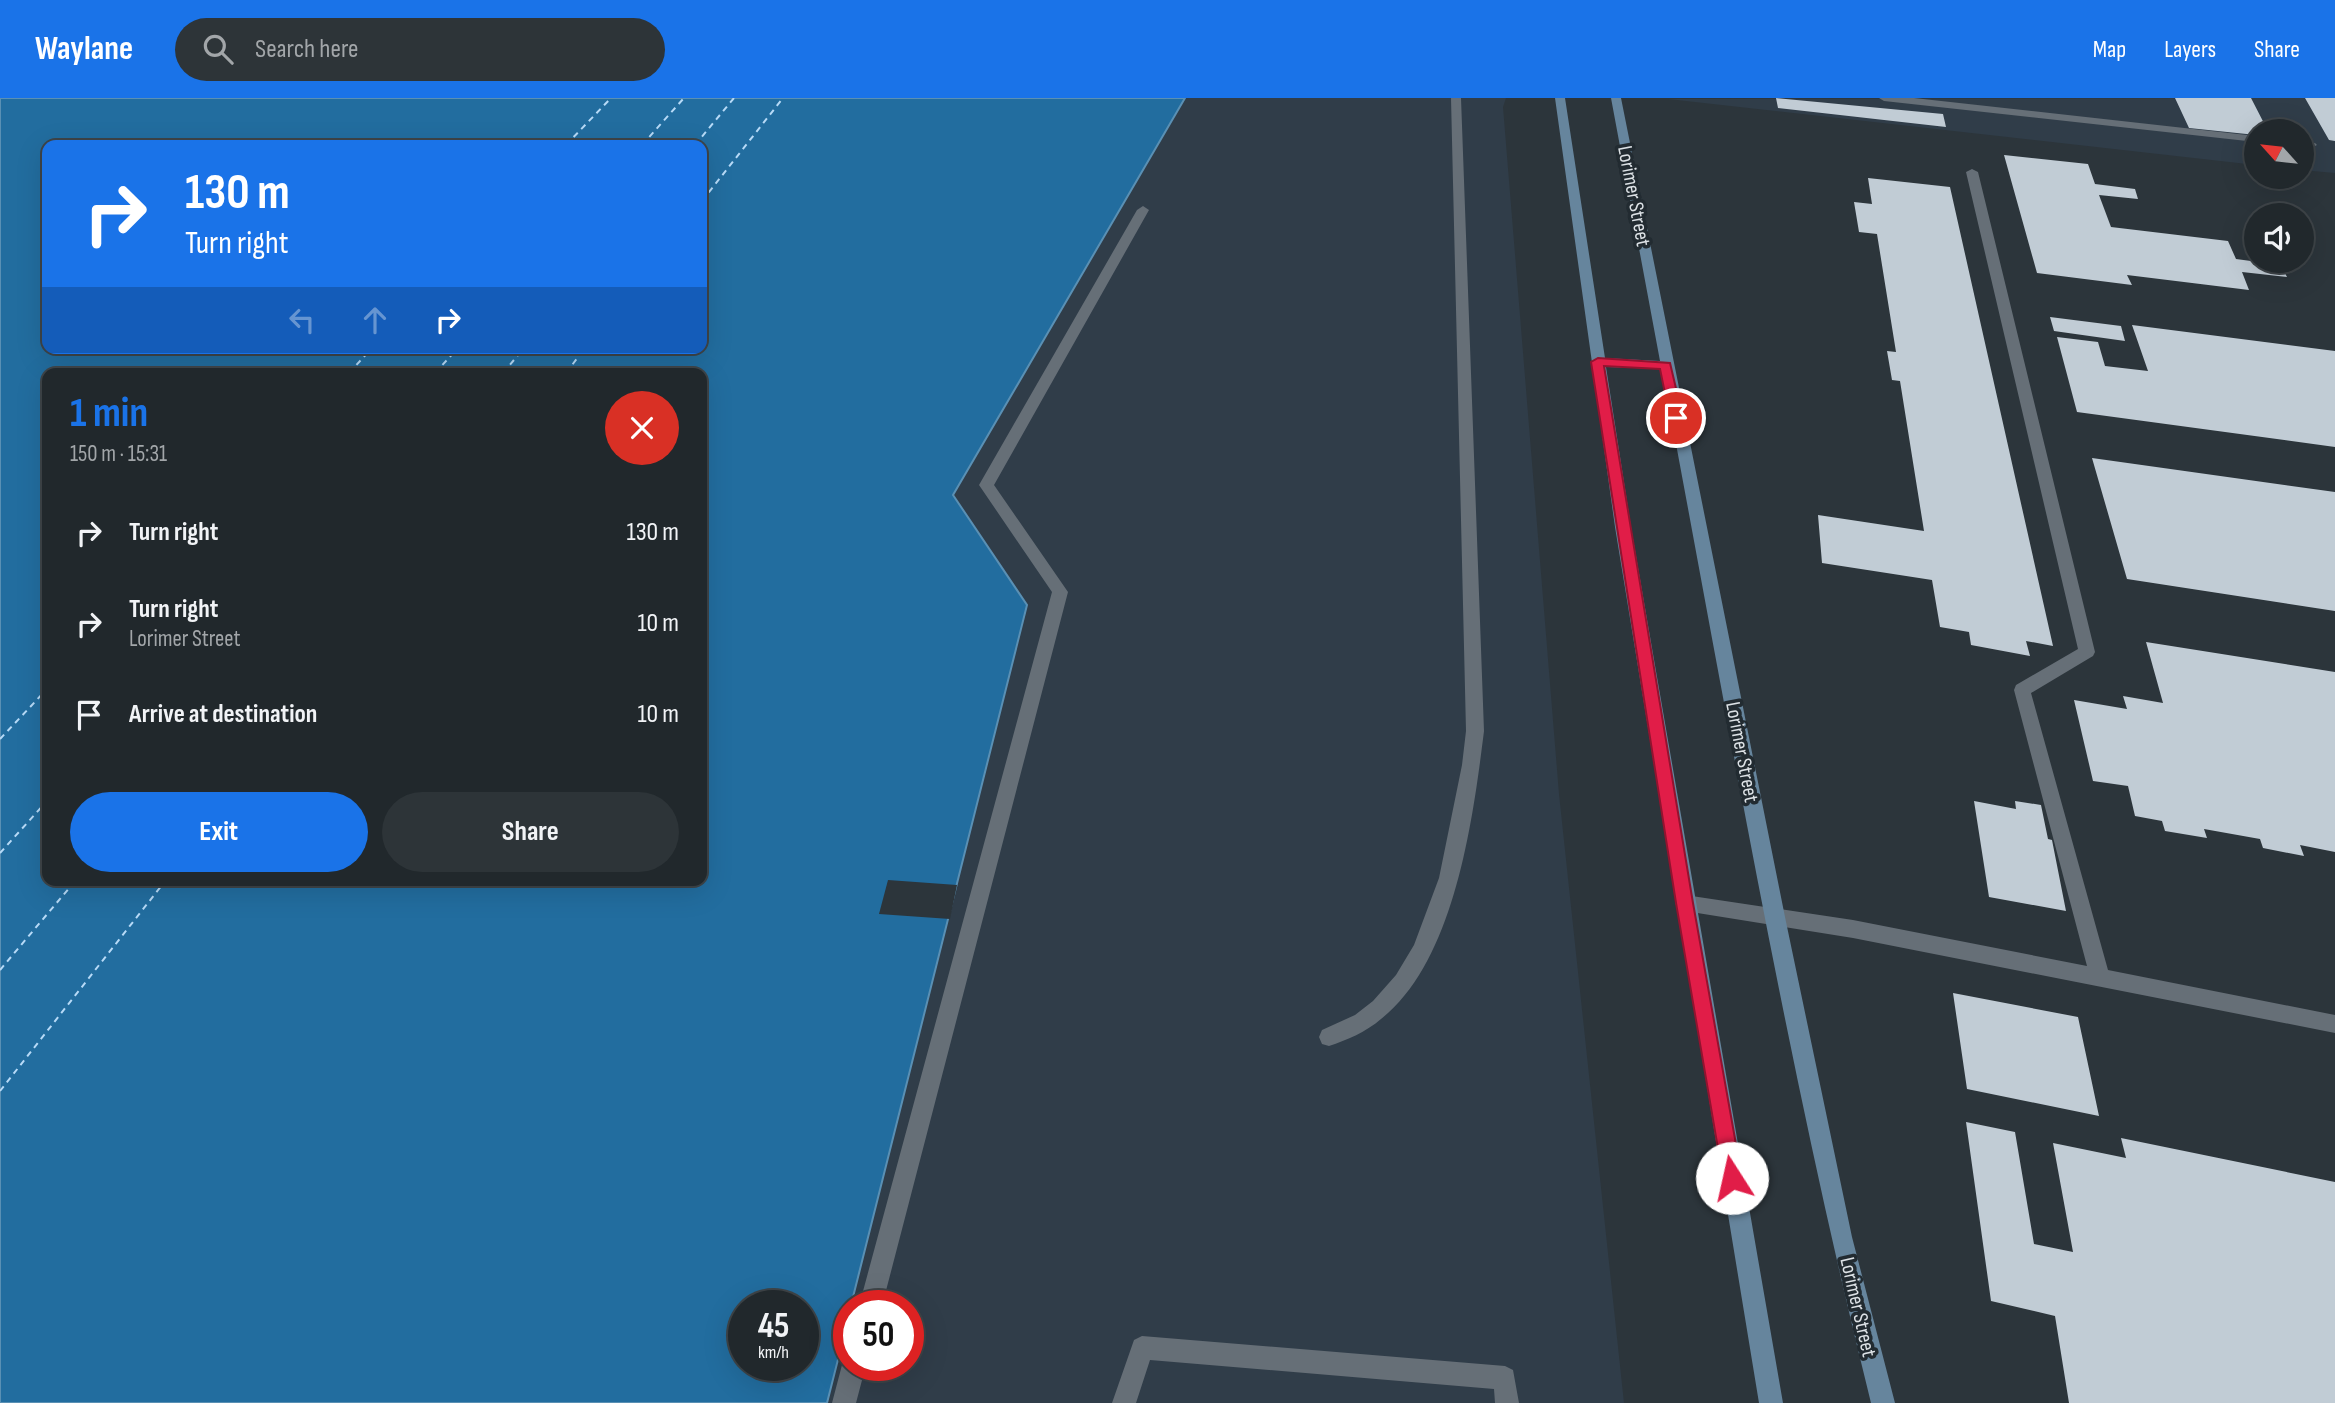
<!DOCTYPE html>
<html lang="en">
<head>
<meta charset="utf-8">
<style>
	:root { --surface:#21282c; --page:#2d3438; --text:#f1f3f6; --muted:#a2a6a9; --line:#3e4448; --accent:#1a73e8 }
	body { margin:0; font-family:"Sofia Sans Condensed",sans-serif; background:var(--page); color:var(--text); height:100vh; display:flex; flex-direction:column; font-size:26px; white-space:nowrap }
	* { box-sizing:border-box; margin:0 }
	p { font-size:23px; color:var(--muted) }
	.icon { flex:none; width:38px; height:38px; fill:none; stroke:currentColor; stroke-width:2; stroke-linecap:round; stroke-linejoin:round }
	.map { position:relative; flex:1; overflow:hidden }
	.side { position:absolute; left:42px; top:270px; width:665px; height:518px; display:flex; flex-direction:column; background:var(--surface); border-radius:14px; box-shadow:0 7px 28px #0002,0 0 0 2px var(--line) }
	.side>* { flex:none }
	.hud { position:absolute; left:42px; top:42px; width:665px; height:214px; border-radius:14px; box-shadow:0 7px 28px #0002,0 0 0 2px var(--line); background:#1a73e8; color:#fff; overflow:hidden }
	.needle { width:46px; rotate:297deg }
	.fabs { position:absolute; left:2244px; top:21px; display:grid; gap:14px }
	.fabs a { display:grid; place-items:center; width:70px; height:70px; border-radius:50%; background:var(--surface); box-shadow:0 7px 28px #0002,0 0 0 2px var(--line); font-size:35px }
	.speed { position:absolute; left:728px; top:1192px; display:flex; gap:14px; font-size:35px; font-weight:700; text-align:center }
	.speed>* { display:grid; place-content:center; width:91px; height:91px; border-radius:50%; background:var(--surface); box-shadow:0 7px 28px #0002,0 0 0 2px var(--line); line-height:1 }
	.speed small { font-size:18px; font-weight:400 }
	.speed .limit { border:10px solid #d22; background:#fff; color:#111 }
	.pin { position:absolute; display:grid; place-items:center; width:60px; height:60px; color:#fff; margin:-30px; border:4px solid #fff; border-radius:50%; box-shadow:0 2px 7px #0007 }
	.me { position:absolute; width:77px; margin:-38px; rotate:350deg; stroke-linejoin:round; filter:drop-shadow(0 0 5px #0008) }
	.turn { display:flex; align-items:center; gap:24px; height:147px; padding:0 28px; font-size:32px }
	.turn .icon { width:91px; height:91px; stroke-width:2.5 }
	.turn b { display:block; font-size:49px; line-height:60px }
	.lanes { display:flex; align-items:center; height:66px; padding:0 28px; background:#0003; justify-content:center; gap:35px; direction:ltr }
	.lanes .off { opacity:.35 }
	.round { display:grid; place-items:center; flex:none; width:74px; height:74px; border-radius:37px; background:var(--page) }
	.headline { display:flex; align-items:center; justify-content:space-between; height:119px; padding:0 28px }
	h1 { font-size:42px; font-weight:700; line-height:52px; color:var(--accent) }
	.cta { display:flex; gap:14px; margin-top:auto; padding:14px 28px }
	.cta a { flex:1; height:80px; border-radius:42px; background:var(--accent); color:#fff; font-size:28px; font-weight:700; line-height:80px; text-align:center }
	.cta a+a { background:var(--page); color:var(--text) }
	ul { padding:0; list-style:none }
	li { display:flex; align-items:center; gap:21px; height:91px; padding:0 28px }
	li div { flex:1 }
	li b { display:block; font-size:26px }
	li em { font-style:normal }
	header { display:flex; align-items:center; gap:42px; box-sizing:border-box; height:98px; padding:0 35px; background:var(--accent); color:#fff }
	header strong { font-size:33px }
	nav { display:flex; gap:38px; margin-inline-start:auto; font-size:24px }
	.search { width:490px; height:63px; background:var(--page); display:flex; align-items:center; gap:18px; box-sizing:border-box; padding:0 24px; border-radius:38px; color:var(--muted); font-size:26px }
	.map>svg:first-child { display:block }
</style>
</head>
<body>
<header>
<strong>Waylane</strong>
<div class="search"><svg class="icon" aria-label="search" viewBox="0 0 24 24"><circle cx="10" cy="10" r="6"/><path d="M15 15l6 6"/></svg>Search here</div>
<nav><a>Map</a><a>Layers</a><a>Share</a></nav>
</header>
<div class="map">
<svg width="2335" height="1305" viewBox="0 0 2335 1305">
	<rect width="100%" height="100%" fill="#2c353b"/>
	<path fill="#303d49" d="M1185,0H1506L1503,9L1559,696L1624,1305H827L849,1218V1267H908V1208L851,1207L1027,507L953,397Z
		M2335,0V75L2301,72V33H2256V67L1668,1Z"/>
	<path fill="#226d9f" stroke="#5a90b4" stroke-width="2" fill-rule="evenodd" d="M0,0H1185L953,397L1027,507L851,1207L849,1208V1218L827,1305H0ZM47,47H702V250H47ZM47,275H702V782H47ZM744,1208H803V1267H744Z"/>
	<path fill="#2c353b" d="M888,782L957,787L950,821L879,816Z"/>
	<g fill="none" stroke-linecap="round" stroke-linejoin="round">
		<path stroke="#b7daf7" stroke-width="2" stroke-dasharray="6 5" stroke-linecap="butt" d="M566,47L611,0
			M642,47L684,0
			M695,47L734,0
			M702,103L783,0
			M349,275L372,250
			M435,275L458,250
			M503,275L524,250
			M566,275L585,250
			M0,641L47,591
			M0,755L47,703
			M0,872L76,782
			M0,993L166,782"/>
	</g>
	<path fill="#c1ccd5" d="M1776,0L1943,16L1946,29L1778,10Z
		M2175,0H2251L2268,33H2256V37L2189,30Z
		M2305,0H2335V43L2329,42Z
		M2004,57L2088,66L2095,86L2135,91L2138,101L2099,97L2111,129L2228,143L2236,161L2281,167L2287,179L2242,174L2249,192L2127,177L2132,187L2037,175Z
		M1868,80L1950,89L2053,548L2026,543L2030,558L1971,547L1969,534L1940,529L1932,482L1822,465L1818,417L1924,433L1900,283L1892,282L1887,253L1896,254L1877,136L1859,134L1854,104L1872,106Z
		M2050,219L2121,228L2125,243L2054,233Z
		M2132,227L2335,253V349L2077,314L2057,239L2098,244L2105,268L2148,273Z
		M2092,360L2335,394V513L2127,481Z
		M2146,544L2335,574V754L2300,747L2304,758L2263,750L2260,741L2204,731L2207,740L2165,733L2162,723L2135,718L2128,688L2093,683L2074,602L2127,611L2123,598L2163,605Z
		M1974,703L2016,711L2015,703L2041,707L2048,741L2052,742L2066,813L1989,799Z
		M1953,895L2078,919L2099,1018L1967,991Z
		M1966,1024L2015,1034L2034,1146L2073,1154L2053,1045L2126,1060L2121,1040L2335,1084V1305H2069L2055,1218L1991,1203Z"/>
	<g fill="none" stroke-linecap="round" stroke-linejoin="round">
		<path fill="#666f77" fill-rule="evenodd" d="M1451,0H1461L1484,633C1473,721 1455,863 1381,921C1366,934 1347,942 1329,948L1322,946L1319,939L1322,932L1355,917L1373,903L1396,877L1414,847L1439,780L1462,667L1466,633Z
			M1879,0H1914L2256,38V44L1884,3Z
			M2301,43L2315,45L2317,47L2311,50L2301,49Z
			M1972,71L1978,74L2095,554L2093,558L2031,595L2108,872L2335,917V935L1853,840L1685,813L1678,811L1675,805L1678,799L1685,797L1853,822L2087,868L2014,592L2016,587L2078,551L1966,74Z
			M1143,108L1149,112L994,387L1068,494L882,1208H859L1052,494L979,387L1137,112Z
			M1142,1238L1505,1268L1513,1272L1519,1305H1495L1494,1291L1150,1262L1136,1305H1112L1134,1242Z
			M849,1257V1267H866L856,1305H832L842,1267Z"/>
		<path fill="#66859d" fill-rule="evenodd" d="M1555,0H1565L1605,260L1660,263L1611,0H1621L1785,819L1852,1139L1895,1305H1871C1786,964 1727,616 1662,271L1606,269L1631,429L1783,1305H1759L1615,429Z"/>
	</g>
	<path fill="#e11d48" stroke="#92132f" stroke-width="2" d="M1598,260L1670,265L1683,320L1676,324L1670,320L1660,271L1604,268L1693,805L1742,1080L1740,1087L1732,1090L1725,1087L1723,1080L1676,805L1591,264Z"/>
	<g text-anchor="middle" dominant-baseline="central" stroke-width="7" stroke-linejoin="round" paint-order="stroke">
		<g font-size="21" fill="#dde2e6" stroke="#222b31">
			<text transform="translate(1634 98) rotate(79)">Lorimer Street</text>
			<text transform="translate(1742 654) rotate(79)">Lorimer Street</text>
			<text transform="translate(1858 1209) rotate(77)">Lorimer Street</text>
		</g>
	</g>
</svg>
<div class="fabs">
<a><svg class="needle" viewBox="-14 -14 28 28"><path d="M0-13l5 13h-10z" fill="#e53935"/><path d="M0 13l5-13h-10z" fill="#a2a6a9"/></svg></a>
<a><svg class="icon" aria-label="sound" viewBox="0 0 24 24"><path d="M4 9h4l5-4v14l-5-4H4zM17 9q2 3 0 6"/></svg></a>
</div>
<div class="speed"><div>45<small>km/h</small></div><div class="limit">50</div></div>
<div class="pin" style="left:1676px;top:320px;background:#d93025"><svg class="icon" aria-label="arrive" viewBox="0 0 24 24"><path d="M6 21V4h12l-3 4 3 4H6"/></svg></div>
<svg class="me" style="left:1732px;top:1080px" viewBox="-20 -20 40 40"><circle r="19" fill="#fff"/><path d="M0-13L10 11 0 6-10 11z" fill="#e11d48"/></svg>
<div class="hud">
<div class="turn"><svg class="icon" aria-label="right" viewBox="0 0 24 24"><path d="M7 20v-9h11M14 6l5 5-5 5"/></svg><div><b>130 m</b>Turn right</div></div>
<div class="lanes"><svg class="icon off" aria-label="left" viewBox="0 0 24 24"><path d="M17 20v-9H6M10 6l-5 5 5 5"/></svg><svg class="icon off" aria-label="ahead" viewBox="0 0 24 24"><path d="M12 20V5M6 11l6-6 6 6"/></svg><svg class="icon" aria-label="right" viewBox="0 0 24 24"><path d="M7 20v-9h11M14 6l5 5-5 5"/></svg></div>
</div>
<section class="side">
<div class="headline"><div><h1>1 min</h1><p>150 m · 15:31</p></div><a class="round" style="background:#d93025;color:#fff"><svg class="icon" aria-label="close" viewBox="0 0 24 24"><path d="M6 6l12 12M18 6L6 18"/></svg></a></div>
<ul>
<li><svg class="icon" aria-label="right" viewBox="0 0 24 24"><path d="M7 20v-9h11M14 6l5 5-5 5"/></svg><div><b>Turn right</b></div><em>130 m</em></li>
<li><svg class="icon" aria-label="right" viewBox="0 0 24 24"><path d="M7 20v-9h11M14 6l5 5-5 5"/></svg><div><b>Turn right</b><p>Lorimer Street</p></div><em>10 m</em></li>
<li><svg class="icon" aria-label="arrive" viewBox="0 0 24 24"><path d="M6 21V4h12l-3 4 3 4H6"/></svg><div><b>Arrive at destination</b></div><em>10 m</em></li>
</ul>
<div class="cta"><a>Exit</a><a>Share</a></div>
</section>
</div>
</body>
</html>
